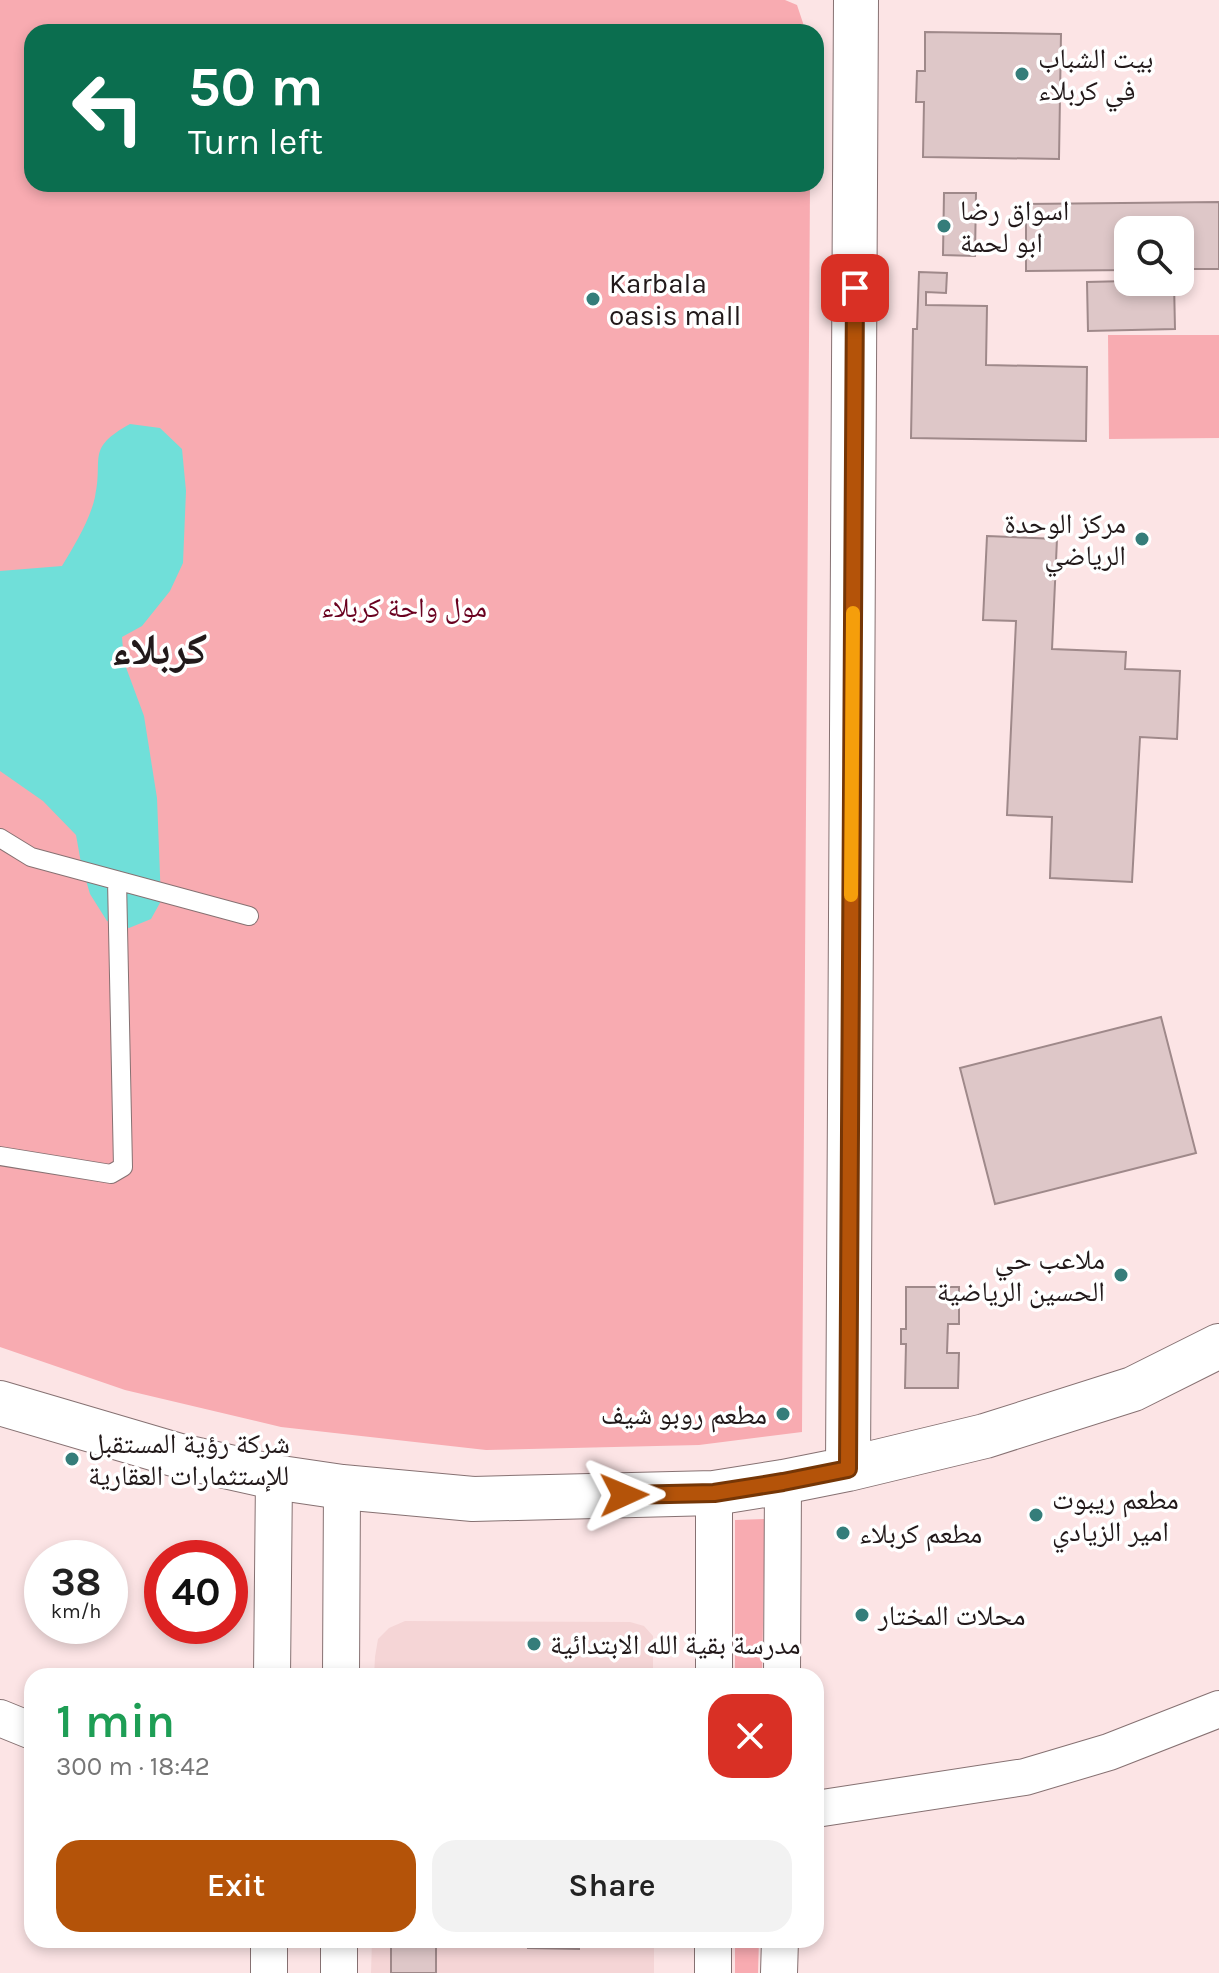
<!DOCTYPE html>
<html lang="en">
<head>
<meta charset="utf-8">
<style>
	:root { --surface:#fff; --page:#f2f2f2; --text:#222; --muted:#767676; --accent:#b45309 }
	body { margin:0; font-family:Karla,"Noto Naskh Arabic",sans-serif; background:var(--page); color:var(--text); height:100vh; display:flex; flex-direction:column; font-size:30px; white-space:nowrap }
	* { box-sizing:border-box; margin:0 }
	p { font-size:26px; color:var(--muted) }
	.icon { flex:none; width:44px; height:44px; fill:none; stroke:currentColor; stroke-width:2; stroke-linecap:round; stroke-linejoin:round }
	.map { position:relative; flex:1; overflow:hidden }
	.side { position:absolute; left:24px; top:1668px; width:800px; height:280px; display:flex; flex-direction:column; background:var(--surface); border-radius:24px; box-shadow:0 4px 12px #0003 }
	.side>* { flex:none }
	.banner { position:absolute; left:24px; top:24px; width:800px; height:168px; border-radius:24px; box-shadow:0 4px 12px #0003; background:#0b6e4f; color:#fff; overflow:hidden }
	.fabs { position:absolute; left:1114px; top:216px; display:grid; gap:16px }
	.fabs a { display:grid; place-items:center; width:80px; height:80px; border-radius:16px; background:var(--surface); box-shadow:0 4px 12px #0003; font-size:40px }
	.speed { position:absolute; left:24px; top:1540px; display:flex; gap:16px; font-size:40px; font-weight:700; text-align:center }
	.speed>* { display:grid; place-content:center; width:104px; height:104px; border-radius:50%; background:var(--surface); box-shadow:0 4px 12px #0003; line-height:1 }
	.speed small { font-size:20px; font-weight:400 }
	.speed .limit { border:12px solid #d22; background:#fff; color:#111 }
	.pin { position:absolute; display:grid; place-items:center; width:68px; height:68px; color:#fff; margin:-34px; border-radius:16px; box-shadow:0 4px 12px #0006 }
	.me { position:absolute; width:88px; margin:-44px; rotate:89deg; stroke-linejoin:round; filter:drop-shadow(0 0 6px #0008) }
	.turn { display:flex; align-items:center; gap:28px; height:168px; padding:0 32px; font-size:36px }
	.turn .icon { width:104px; height:104px; stroke-width:2.5 }
	.turn b { display:block; font-size:56px; line-height:68px }
	.round { display:grid; place-items:center; flex:none; width:84px; height:84px; border-radius:24px; background:var(--page) }
	.overview { display:flex; align-items:center; justify-content:space-between; height:136px; padding:0 32px }
	h1 { font-size:48px; font-weight:600; line-height:60px; color:#1e9e55 }
	.primary-button { display:flex; gap:16px; margin-top:auto; padding:16px 32px }
	.primary-button a { flex:1; height:92px; border-radius:24px; background:var(--accent); color:#fff; font-size:32px; font-weight:600; line-height:92px; text-align:center }
	.primary-button a+a { background:var(--page); color:var(--text) }
	.map>svg:first-child { display:block }
</style>
</head>
<body>
<div class="map">
<svg width="1219" height="1973" viewBox="0 0 1219 1973">
	<rect width="100%" height="100%" fill="#fce4e5"/>
	<path fill="#f5d5d6" d="M405,1621L630,1622L644,1626L653,1636V1676H374L375,1657L378,1639L389,1628Z
		M372,1940H654V1973H371Z"/>
	<path fill="#f8abb1" d="M0,0H785L797,5L806,32H32V184H810L802,1432L699,1445L486,1450L281,1427L125,1390L0,1347Z
		M1108,335H1219V438L1109,439Z
		M765,1519L762,1676H735V1520Z
		M735,1940H759L758,1973H735Z"/>
	<path fill="#70dfd9" d="M130,424L160,428L182,449L186,491L183,563L170,591L142,626L122,637L124,662L144,716L157,798L161,901L151,919L129,928L107,921L90,894L81,863L76,835L43,801L0,771V571L62,566C74,546 90,520 95,497C104,457 85,449 130,424Z"/>
	<path fill="#dec7c8" stroke="#9f898a" stroke-width="2" d="M925,32L1061,34L1059,159L923,157L924,102H916L917,71H925Z
		M944,193H976L975,256L943,255Z
		M1219,202V269H1180V230H1128V270L1026,271V204Z
		M919,272L947,273L946,293L926,292V305L987,306L986,365L1087,367L1086,441L911,438L913,329H917Z
		M1128,281L1174,282L1175,329L1088,331L1087,282Z
		M987,536L1057,539L1052,649L1126,652L1125,669L1180,671L1177,739L1140,737L1132,882L1050,878L1052,817L1007,815L1016,621L983,620Z
		M1161,1017L1196,1153L995,1204L960,1068Z
		M906,1287H959V1324H948L947,1353H959L958,1388H905L906,1344H901V1329H906Z
		M391,1940H436V1973H391Z
		M528,1940H579V1949L528,1948Z
		M528,1940H579V1949L528,1948Z"/>
	<g fill="none" stroke-linecap="round" stroke-linejoin="round">
		<defs>
			<path id="service" d="M0,838L31,857L249,916
				M0,1156L111,1174L123,1167L117,880"/>
			<path id="minor" d="M272,1676L274,1477
				M341,1676L342,1487
				M714,1676V1493
				M782,1676L783,1482
				M0,1718L32,1731
				M816,1809L1025,1777L1109,1752L1219,1709
				M269,1973V1940
				M339,1973V1940
				M713,1973V1940
				M779,1973L780,1940"/>
			<path id="tertiary" d="M0,1403L180,1456L274,1477L342,1487L473,1499L714,1493L783,1482L848,1469L985,1436L1133,1389L1219,1346
				M848,1469L856,0"/>
		</defs>
		<use href="#service" stroke="#867172" stroke-width="20"/>
		<use href="#minor" stroke="#867172" stroke-width="38"/>
		<use href="#tertiary" stroke="#867172" stroke-width="46"/>
		<use href="#service" stroke="#fff" stroke-width="18"/>
		<use href="#minor" stroke="#fff" stroke-width="36"/>
		<use href="#tertiary" stroke="#fff" stroke-width="44"/>
	</g>
	<g fill="none" stroke-linecap="round" stroke-linejoin="round">
		<defs>
			<path id="route" d="M624,1495L714,1493L783,1482L848,1469L855,288"/>
		</defs>
		<use href="#route" stroke="#753606" stroke-width="20"/>
		<use href="#route" stroke="#b45309" stroke-width="14"/>
		<path stroke="#f59e0b" stroke-width="14" d="M851,895L853,613"/>
	</g>
	<g fill="#357d7a" stroke="#fff" stroke-width="3">
		<circle cx="1022" cy="74" r="8"/>
		<circle cx="944" cy="226" r="8"/>
		<circle cx="593" cy="299" r="8"/>
		<circle cx="1142" cy="539" r="8"/>
		<circle cx="1121" cy="1275" r="8"/>
		<circle cx="783" cy="1414" r="8"/>
		<circle cx="72" cy="1459" r="8"/>
		<circle cx="1036" cy="1515" r="8"/>
		<circle cx="843" cy="1533" r="8"/>
		<circle cx="862" cy="1615" r="8"/>
		<circle cx="534" cy="1644" r="8"/>
	</g>
	<g text-anchor="middle" dominant-baseline="central" stroke-width="7" stroke-linejoin="round" paint-order="stroke">
		<g font-size="28" fill="#22191a" stroke="#fff" text-anchor="start">
			<text x="1038" y="58">بيت الشباب<tspan x="1038" dy="32">في كربلاء</tspan></text>
			<text x="960" y="210">اسواق رضا<tspan x="960" dy="32">ابو لحمة</tspan></text>
			<text x="609" y="283">Karbala<tspan x="609" dy="32">oasis mall</tspan></text>
			<text x="1126" y="523" text-anchor="end">مركز الوحدة<tspan x="1126" dy="32">الرياضي</tspan></text>
			<text x="1105" y="1259" text-anchor="end">ملاعب حي<tspan x="1105" dy="32">الحسين الرياضية</tspan></text>
			<text x="767" y="1414" text-anchor="end">مطعم روبو شيف</text>
			<text x="88" y="1443">شركة رؤية المستقبل<tspan x="88" dy="32">للإستثمارات العقارية</tspan></text>
			<text x="1052" y="1499">مطعم ريبوت<tspan x="1052" dy="32">امير الزيادي</tspan></text>
			<text x="859" y="1533">مطعم كربلاء</text>
			<text x="878" y="1615">محلات المختار</text>
			<text x="550" y="1644">مدرسة بقية الله الابتدائية</text>
		</g>
		<g font-size="28" fill="#69001f" stroke="#fff">
			<text x="404" y="607">مول واحة كربلاء</text>
		</g>
		<g font-size="44" font-weight="bold" fill="#22191a" stroke="#fff">
			<text x="159" y="649">كربلاء</text>
		</g>
	</g>
</svg>
<div class="fabs">
<a><svg class="icon" aria-label="search" viewBox="0 0 24 24"><circle cx="10" cy="10" r="6"/><path d="M15 15l6 6"/></svg></a>
</div>
<div class="speed"><div>38<small>km/h</small></div><div class="limit">40</div></div>
<div class="pin" style="left:855px;top:288px;background:#d93025"><svg class="icon" aria-label="arrive" viewBox="0 0 24 24"><path d="M6 21V4h12l-3 4 3 4H6"/></svg></div>
<svg class="me" style="left:624px;top:1495px" viewBox="-20 -20 40 40"><path d="M0-17L14 15 0 8-14 15z" fill="#b45309" stroke="#fff" stroke-width="4"/></svg>
<div class="banner">
<div class="turn"><svg class="icon" aria-label="left" viewBox="0 0 24 24"><path d="M17 20v-9H6M10 6l-5 5 5 5"/></svg><div><b>50 m</b>Turn left</div></div>
</div>
<section class="side">
<div class="overview"><div><h1>1 min</h1><p>300 m · 18:42</p></div><a class="round" style="background:#d93025;color:#fff"><svg class="icon" aria-label="close" viewBox="0 0 24 24"><path d="M6 6l12 12M18 6L6 18"/></svg></a></div>
<div class="primary-button"><a>Exit</a><a>Share</a></div>
</section>
</div>
</body>
</html>
